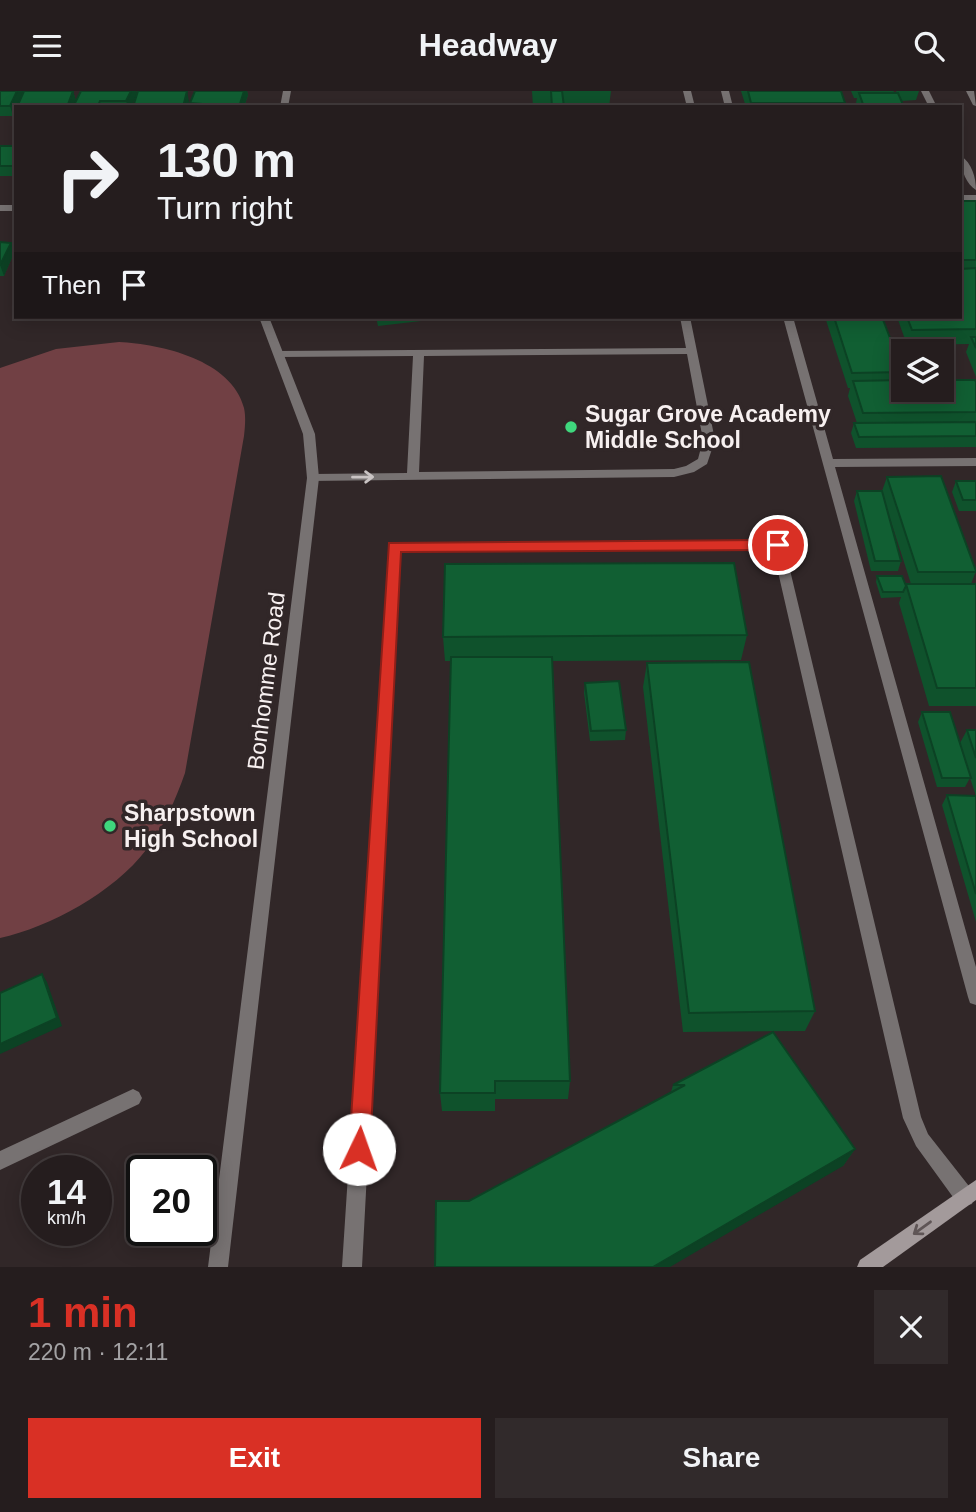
<!DOCTYPE html>
<html lang="en">
<head>
<meta charset="utf-8">
<style>
	:root { --surface:#251d1e; --page:#312a2b; --text:#f1f3f6; --muted:#a3a2a4; --line:#423b3c; --accent:#d93025 }
	body { margin:0; font-family:Helvetica,sans-serif; background:var(--page); color:var(--text); height:100vh; display:flex; flex-direction:column; font-size:26px; white-space:nowrap }
	* { box-sizing:border-box; margin:0 }
	p { font-size:23px; color:var(--muted) }
	.icon { flex:none; width:38px; height:38px; fill:none; stroke:currentColor; stroke-width:2; stroke-linecap:round; stroke-linejoin:round }
	.map { position:relative; height:1176px; overflow:hidden }
	.drawer { display:flex; flex-direction:column; background:var(--surface); flex:1 }
	.drawer>* { flex:none }
	.guide { position:absolute; left:14px; top:14px; width:948px; height:214px; border-radius:0px; box-shadow:0 4px 18px #0003,0 0 0 2px var(--line); background:#251d1e; color:var(--text); overflow:hidden }
	.buttons { position:absolute; left:891px; top:248px; display:grid; gap:14px }
	.buttons a { display:grid; place-items:center; width:63px; height:63px; border-radius:0px; background:var(--surface); box-shadow:0 4px 18px #0003,0 0 0 2px var(--line); font-size:35px }
	.speed { position:absolute; left:21px; top:1064px; display:flex; gap:14px; font-size:35px; font-weight:700; text-align:center }
	.speed>* { display:grid; place-content:center; width:91px; height:91px; border-radius:50%; background:var(--surface); box-shadow:0 4px 18px #0003,0 0 0 2px var(--line); line-height:1 }
	.speed small { font-size:18px; font-weight:400 }
	.speed .limit { border:4px solid #111; border-radius:10px; background:#fff; color:#111 }
	.pin { position:absolute; display:grid; place-items:center; width:60px; height:60px; color:#fff; margin:-30px; border:4px solid #fff; border-radius:50%; box-shadow:0 2px 7px #0007 }
	.me { position:absolute; width:77px; margin:-38px; rotate:3deg; stroke-linejoin:round; filter:drop-shadow(0 0 5px #0008) }
	.turn { display:flex; align-items:center; gap:24px; height:147px; padding:0 28px; font-size:32px }
	.turn .icon { width:91px; height:91px; stroke-width:2.5 }
	.turn b { display:block; font-size:49px; line-height:60px }
	.then { display:flex; align-items:center; height:66px; padding:0 28px; background:#0003; gap:14px; font-size:26px }
	.round { display:grid; place-items:center; flex:none; width:74px; height:74px; border-radius:0px; background:var(--page) }
	.overview { display:flex; align-items:center; justify-content:space-between; height:119px; padding:0 28px }
	h1 { font-size:42px; font-weight:700; line-height:52px; color:var(--accent) }
	.primary-button { display:flex; gap:14px; margin-top:auto; padding:14px 28px }
	.primary-button a { flex:1; height:80px; border-radius:0px; background:var(--accent); color:#fff; font-size:28px; font-weight:700; line-height:80px; text-align:center }
	.primary-button a+a { background:var(--page); color:var(--text) }
	header { display:flex; justify-content:space-between; align-items:center; height:91px; padding:0 28px; background:var(--surface); font-size:32px; font-weight:700 }
	.map>svg:first-child { display:block }
</style>
</head>
<body>
<header><svg class="icon" aria-label="menu" viewBox="0 0 24 24"><path d="M4 6h16M4 12h16M4 18h16"/></svg>Headway<svg class="icon" aria-label="search" viewBox="0 0 24 24"><circle cx="10" cy="10" r="6"/><path d="M15 15l6 6"/></svg></header>
<div class="map">
<svg width="976" height="1176" viewBox="0 0 976 1176">
	<rect width="100%" height="100%" fill="#312728"/>
	<path fill="#714044" d="M119,251C161,253 232,269 244,317C246,326 245,336 244,345L185,682C175,710 164,736 146,759C114,801 50,836 0,847V277L56,258Z"/>
	<g fill="none" stroke-linecap="round" stroke-linejoin="round">
		<path fill="#777272" fill-rule="evenodd" d="M683,0H691L695,16H687Z
			M721,0H729L733,16H725Z
			M921,0H929L937,16H929Z
			M966,0H974L976,15L973,14Z
			M961,65C972,72 976,87 976,99C966,93 960,77 961,65Z
			M961,104H976V110H961Z
			M680,226H690L715,349L707,373L694,381L674,386L309,390L307,387L309,384L313,383L407,382L413,265L279,266L274,263L279,260L686,257ZM687,263L703,349L698,368L686,375L674,378L419,381L424,265Z
			M783,226H793L833,368L976,367V375L835,376L976,876V914L970,912L968,906Z
			M778,449L784,454L921,1026L928,1043L972,1099L974,1106L972,1113L965,1115L958,1113L916,1055L903,1027L773,459L400,461L362,1176H342L389,453Z
			M133,998L139,1001L142,1007L139,1013L0,1079V1060Z"/>
		<path fill="#777272" fill-rule="evenodd" d="M0,114H16V120H0Z"/>
		<path fill="#777272" fill-rule="evenodd" d="M283,0H291L288,16H280Z
			M259,226H269L315,343L319,387L228,1176H208L307,387L303,343Z"/>
		<path fill="#a39a9b" fill-rule="evenodd" d="M976,1089V1109L883,1176H857L860,1169Z"/>
	</g>
	<path fill="#0f522c" d="M0,0L24,1L73,0L76,10L74,16H16L13,25H0Z
		M81,0H136L137,2L131,16H75L74,14Z
		M195,0H247L248,4L244,16H191L190,12Z
		M532,0H611L609,16H533Z
		M741,0H841L845,12L844,16H746Z
		M851,0H894L893,2H897L896,0H919L916,9L901,10L904,16H858L856,12L857,7H854Z
		M0,55H16V85H0Z
		M961,110H976V286L966,261L969,253L907,254L897,226H961Z
		M0,151L11,152L14,162L4,185H0Z
		M376,226H447V227L378,235Z
		M825,226H882L903,281L901,289L976,291V356L856,357L851,342L854,332H857L848,305L850,297H848Z
		M887,386L976,480L971,493H976V615H929L899,512L901,506L881,507L876,491L877,485L906,495L911,493L888,421L901,470L898,480H871L854,410L857,400H882Z
		M956,390H976V420H959L952,401Z
		M747,544L741,569L552,570L570,990L568,1008H495V1020H442L440,1002L451,570H445L443,546Z
		M647,572L815,920L805,940L683,941L643,596Z
		M585,592L626,639L625,649L590,650L584,602Z
		M922,621L960,652L967,639H976V705L970,687L965,696H937L918,631Z
		M947,704L976,705V831L942,714Z
		M773,941L855,1058L843,1075L469,1110L671,1001L673,994Z"/>
	<path fill="#0c4224" d="M17,0H23L24,1L17,16H16L13,25L10,15Z
		M73,0L76,10L74,16H67Z
		M131,0H136L137,2L131,16H128L126,10Z
		M187,0L189,10L188,16H183Z
		M244,0H247L248,4L244,16H239Z
		M11,152L14,162L4,185L0,174Z
		M42,883L47,891L62,935L0,963V953Z
		M855,1058L843,1075L670,1176H653Z"/>
	<path fill="#115f33" stroke="#0c4224" stroke-width="2" d="M0,0H17L10,15H0Z
		M24,0H73L67,16H17Z
		M81,0H131L126,10H100L98,15L74,14Z
		M138,0H187L183,16H133Z
		M195,0H244L239,16L190,12Z
		M551,0H562L564,16H552Z
		M748,0H841L845,12H751Z
		M859,2H898L904,16H864Z
		M0,55H16V75H0Z
		M961,110H976V169H961Z
		M0,151L11,152L0,174Z
		M976,177V238L912,239L907,226H961V178Z
		M834,226H882L903,281L852,282Z
		M971,246H976V257Z
		M903,289V299H942V289H975L976,291V321L863,322L853,290Z
		M976,331V345L859,346L854,332Z
		M941,385L976,480V481H918L887,386Z
		M956,390H976V409H963Z
		M857,400H882L901,470H875Z
		M734,472L747,544L443,546L445,473Z
		M877,485H902L906,495L903,501H883Z
		M906,493H976V597H937Z
		M451,566H552L570,990H495V1002H440Z
		M749,571L815,920L689,922L647,572Z
		M619,590L626,639L591,640L585,592Z
		M922,621H950L971,687H942Z
		M967,639H976V667Z
		M947,704L976,705V803Z
		M42,883L57,927L0,953V902Z
		M773,941L855,1058L653,1176H435L436,1110H469L685,994H673Z"/>
	<defs><path id="oneway-shaft" d="M-6 0H5M1.5-3L5.5 0L1.5 3" fill="none" stroke-width="1.6" stroke-linecap="round" stroke-linejoin="round" transform="scale(1.75)"/></defs>
	<use stroke="#cac4c4" href="#oneway-shaft" transform="translate(363 386) rotate(-1)"/>
	<use stroke="#5f5556" href="#oneway-shaft" transform="translate(922 1137) rotate(144)"/>
	<path fill="#d93025" stroke="#8d1f18" stroke-width="2" d="M778,449L785,454L778,459L401,461L370,1058L366,1065L359,1068L352,1065L349,1058L389,452Z"/>
	<g fill="#3fd77d" stroke="#312728" stroke-width="2.5">
		<circle cx="571" cy="336" r="7"/>
		<circle cx="110" cy="735" r="7"/>
	</g>
	<g text-anchor="middle" dominant-baseline="central" stroke-width="7" stroke-linejoin="round" paint-order="stroke">
		<g font-size="23" font-weight="bold" fill="#f7f0f0" stroke="#312728" text-anchor="start">
			<text x="585" y="323">Sugar Grove Academy<tspan x="585" dy="26">Middle School</tspan></text>
			<text x="124" y="722">Sharpstown<tspan x="124" dy="26">High School</tspan></text>
		</g>
		<g font-size="23" fill="#f7f0f0" stroke="#312728">
			<text transform="translate(266 590) rotate(-83)">Bonhomme Road</text>
		</g>
	</g>
</svg>
<div class="buttons">
<a><svg class="icon" aria-label="layers" viewBox="0 0 24 24"><path d="M12 4l9 5-9 5-9-5zM3 14l9 5 9-5"/></svg></a>
</div>
<div class="speed"><div>14<small>km/h</small></div><div class="limit">20</div></div>
<div class="pin" style="left:778px;top:454px;background:#d93025"><svg class="icon" aria-label="arrive" viewBox="0 0 24 24"><path d="M6 21V4h12l-3 4 3 4H6"/></svg></div>
<svg class="me" style="left:359px;top:1058px" viewBox="-20 -20 40 40"><circle r="19" fill="#fff"/><path d="M0-13L10 11 0 6-10 11z" fill="#d93025"/></svg>
<div class="guide">
<div class="turn"><svg class="icon" aria-label="right" viewBox="0 0 24 24"><path d="M7 20v-9h11M14 6l5 5-5 5"/></svg><div><b>130 m</b>Turn right</div></div>
<div class="then">Then<svg class="icon" aria-label="arrive" viewBox="0 0 24 24"><path d="M6 21V4h12l-3 4 3 4H6"/></svg></div>
</div>
</div>
<section class="drawer">
<div class="overview"><div><h1>1 min</h1><p>220 m · 12:11</p></div><a class="round"><svg class="icon" aria-label="close" viewBox="0 0 24 24"><path d="M6 6l12 12M18 6L6 18"/></svg></a></div>
<div class="primary-button"><a>Exit</a><a>Share</a></div>
</section>
</body>
</html>
